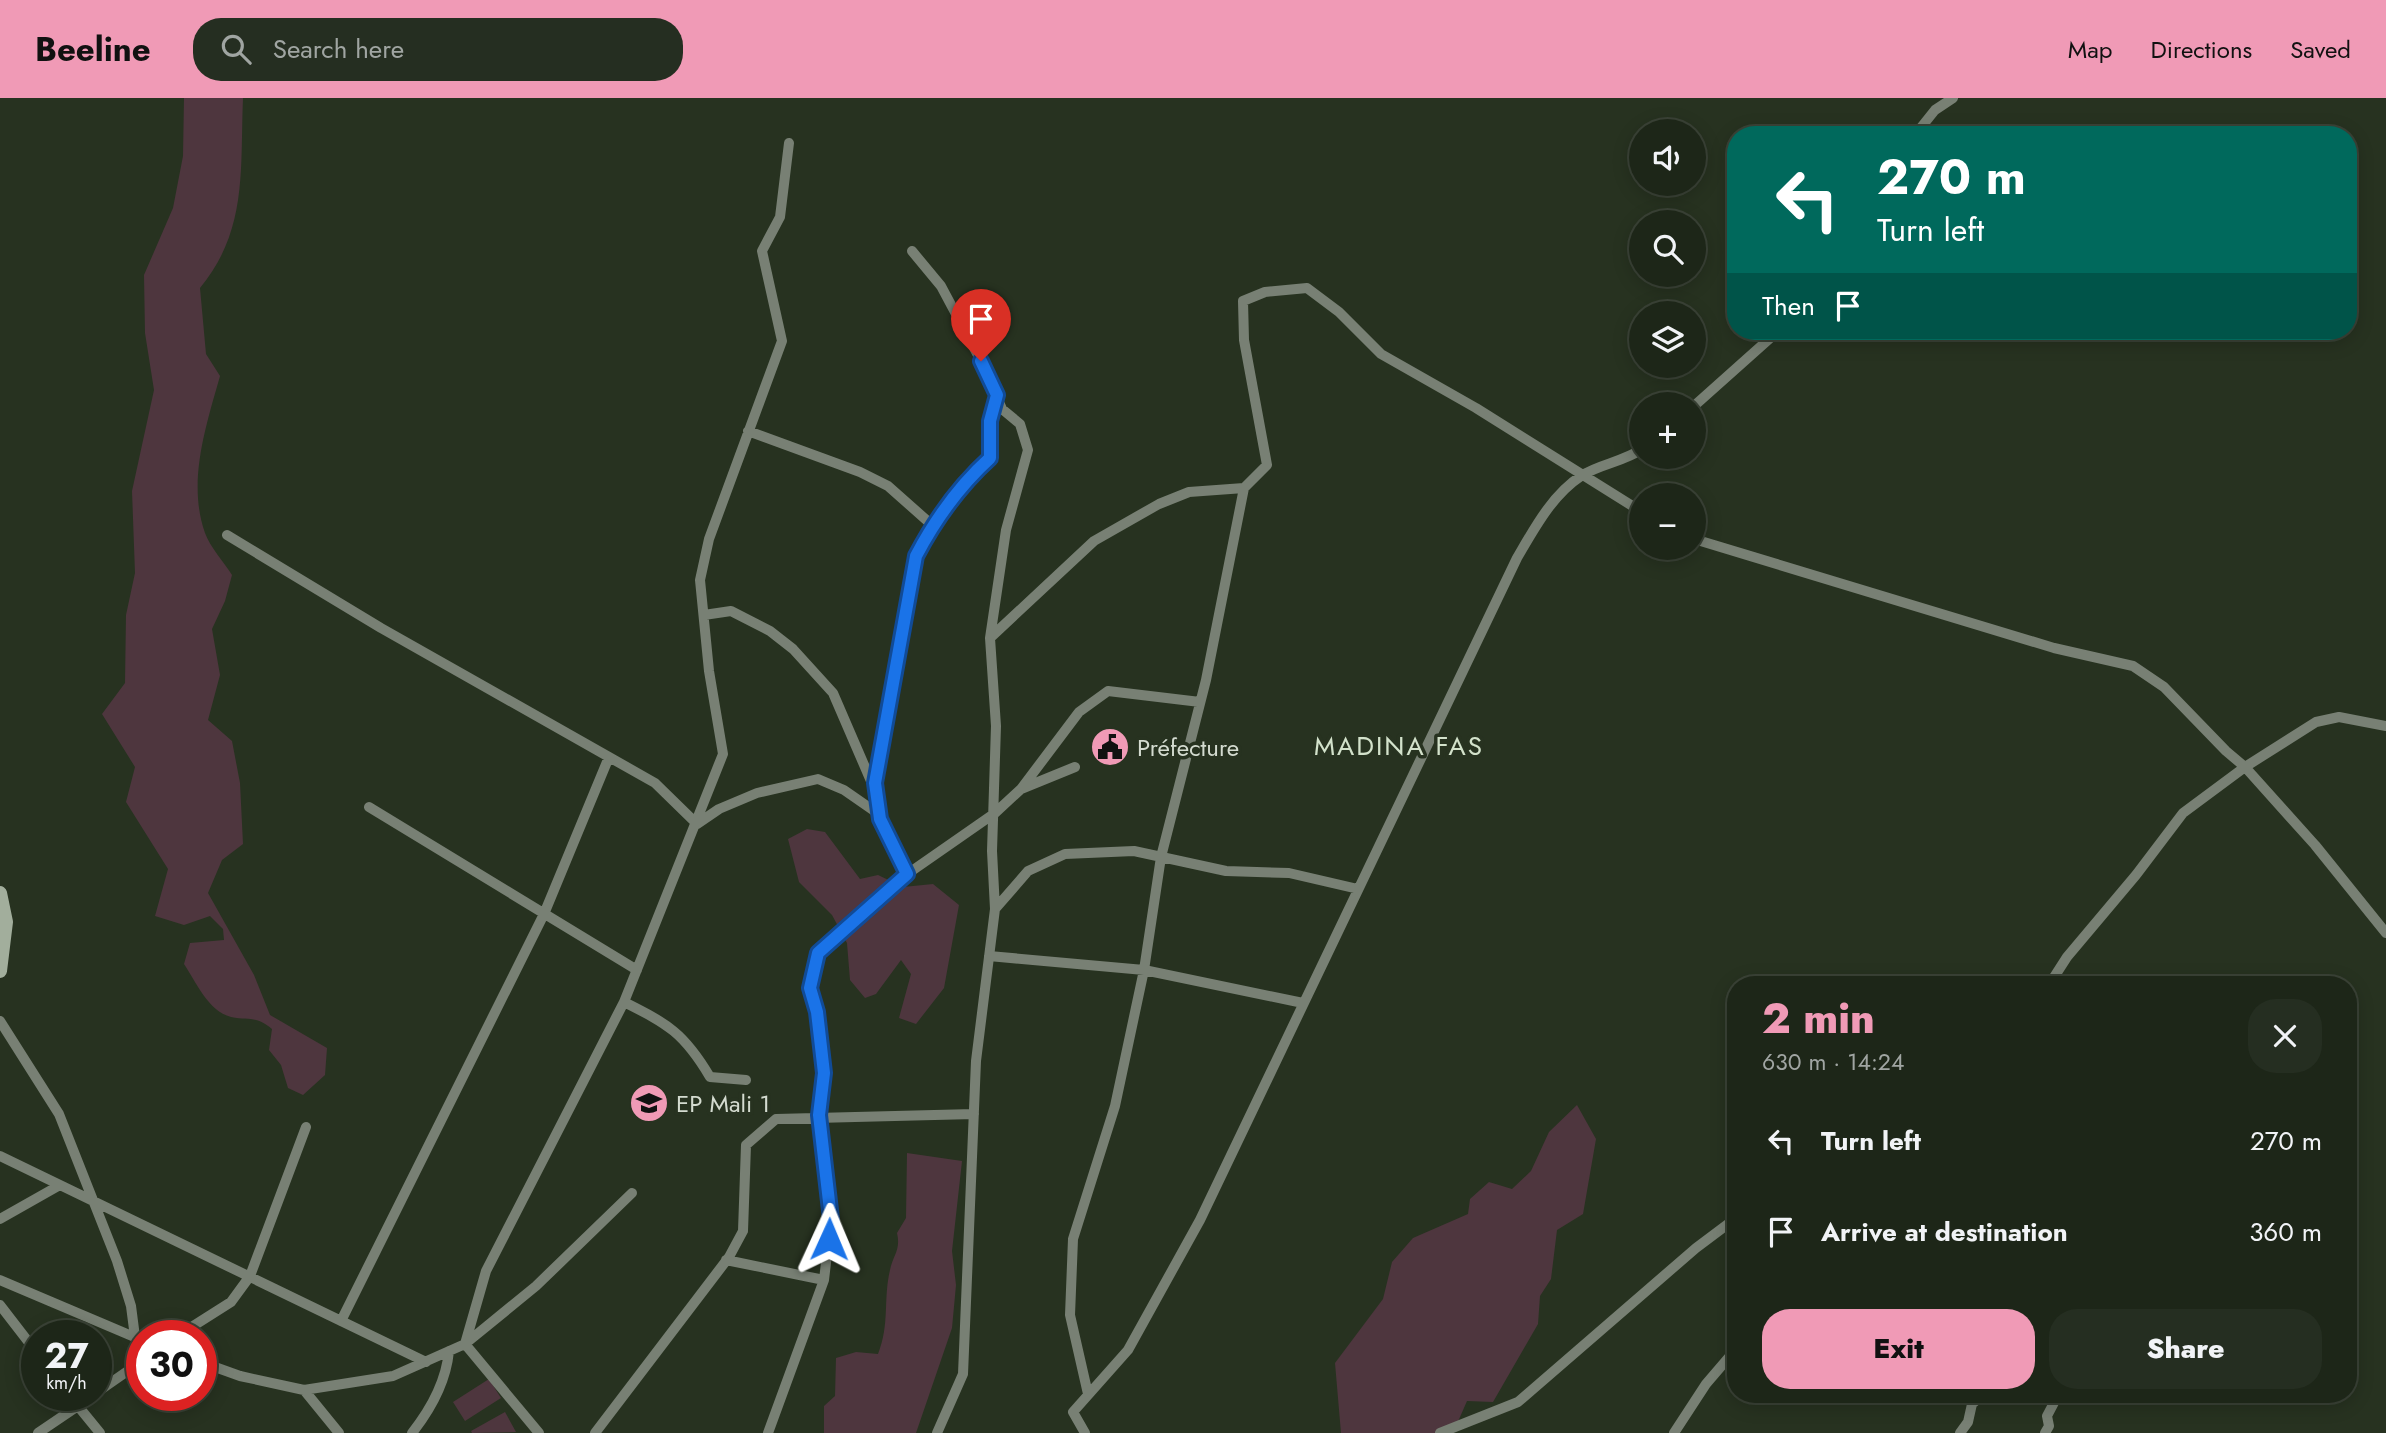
<!DOCTYPE html>
<html lang="en">
<head>
<meta charset="utf-8">
<style>
	:root { --surface:#1d2618; --page:#252e21; --text:#f1f3f6; --muted:#a0a5a2; --line:#3b4337; --accent:#f09ab6 }
	body { margin:0; font-family:Jost,sans-serif; background:var(--page); color:var(--text); height:100vh; display:flex; flex-direction:column; font-size:26px; white-space:nowrap }
	* { box-sizing:border-box; margin:0 }
	p { font-size:23px; color:var(--muted) }
	.icon { flex:none; width:38px; height:38px; fill:none; stroke:currentColor; stroke-width:2; stroke-linecap:round; stroke-linejoin:round }
	.map { position:relative; flex:1; overflow:hidden }
	.drawer { position:absolute; left:1727px; top:878px; width:630px; height:427px; display:flex; flex-direction:column; background:var(--surface); border-radius:28px; box-shadow:0 4px 18px #0003,0 0 0 2px var(--line) }
	.drawer>* { flex:none }
	.hud { position:absolute; left:1727px; top:28px; width:630px; height:214px; border-radius:28px; box-shadow:0 4px 18px #0003,0 0 0 2px var(--line); background:#00695c; color:#fff; overflow:hidden }
	.tools { position:absolute; left:1629px; top:21px; display:grid; gap:14px }
	.tools a { display:grid; place-items:center; width:77px; height:77px; border-radius:50%; background:var(--surface); box-shadow:0 4px 18px #0003,0 0 0 2px var(--line); font-size:35px }
	.speed { position:absolute; left:21px; top:1222px; display:flex; gap:14px; font-size:35px; font-weight:700; text-align:center }
	.speed>* { display:grid; place-content:center; width:91px; height:91px; border-radius:50%; background:var(--surface); box-shadow:0 4px 18px #0003,0 0 0 2px var(--line); line-height:1 }
	.speed small { font-size:18px; font-weight:400 }
	.speed .limit { border:10px solid #d22; background:#fff; color:#111 }
	.pin { position:absolute; display:grid; place-items:center; width:60px; height:60px; color:#fff; margin:-72px -30px; border-radius:50% 50% 50% 0; rotate:-45deg; box-shadow:0 0 7px #0007 }
	.pin .icon { rotate:45deg }
	.me { position:absolute; width:77px; margin:-38px; rotate:1deg; stroke-linejoin:round; filter:drop-shadow(0 0 5px #0008) }
	.turn { display:flex; align-items:center; gap:24px; height:147px; padding:0 35px; font-size:32px }
	.turn .icon { width:91px; height:91px; stroke-width:2.5 }
	.turn b { display:block; font-size:49px; line-height:60px }
	.then { display:flex; align-items:center; height:66px; padding:0 35px; background:#0003; gap:14px; font-size:26px }
	.round { display:grid; place-items:center; flex:none; width:74px; height:74px; border-radius:28px; background:var(--page) }
	.head { display:flex; align-items:center; justify-content:space-between; height:119px; padding:0 35px }
	h1 { font-size:42px; font-weight:800; line-height:52px; color:var(--accent) }
	.action { display:flex; gap:14px; margin-top:auto; padding:14px 35px }
	.action a { flex:1; height:80px; border-radius:28px; background:var(--accent); color:#111; font-size:28px; font-weight:800; line-height:80px; text-align:center }
	.action a+a { background:var(--page); color:var(--text) }
	ul { padding:0; list-style:none }
	li { display:flex; align-items:center; gap:21px; height:91px; padding:0 35px }
	li div { flex:1 }
	li b { display:block; font-size:26px }
	li em { font-style:normal }
	header { display:flex; align-items:center; gap:42px; box-sizing:border-box; height:98px; padding:0 35px; background:var(--accent); color:#111 }
	header strong { font-size:33px }
	nav { display:flex; gap:38px; margin-inline-start:auto; font-size:24px }
	.search { width:490px; height:63px; background:var(--page); display:flex; align-items:center; gap:18px; box-sizing:border-box; padding:0 24px; border-radius:28px; color:var(--muted); font-size:26px }
	.map>svg:first-child { display:block }
</style>
</head>
<body>
<header>
<strong>Beeline</strong>
<div class="search"><svg class="icon" aria-label="search" viewBox="0 0 24 24"><circle cx="10" cy="10" r="6"/><path d="M15 15l6 6"/></svg>Search here</div>
<nav><a>Map</a><a>Directions</a><a>Saved</a></nav>
</header>
<div class="map">
<svg width="2386" height="1335" viewBox="0 0 2386 1335">
	<rect width="100%" height="100%" fill="#273220"/>
	<path fill="#4e363e" d="M184,0H243C240,71 248,132 200,190L206,256L220,278C206,328 187,384 205,435C210,449 224,464 232,477L225,503L212,531L220,577L208,622L232,643L240,685L243,746L222,762L208,795L254,877L270,917L327,950L325,977L303,997L288,990L281,967L269,952L272,931C255,917 250,923 231,919C208,913 196,884 184,866L190,845L224,842L223,831L210,818L184,827L155,818L168,771L126,704L135,669L102,616L125,585L126,517L135,475L132,393L154,292L145,235L144,177L173,110L183,58Z
		M807,731L825,734L860,781L878,777L903,789L933,786L959,807L944,890L916,926L899,920L911,876L901,862L876,896L865,900L850,882L847,845L832,817L799,784L788,741Z
		M1577,1007L1596,1041L1583,1116L1557,1132L1551,1181L1540,1198L1538,1226L1493,1304L1467,1303L1453,1335H1341L1335,1265L1383,1201L1392,1164L1413,1140L1468,1116L1470,1101L1489,1084L1512,1091L1531,1073L1549,1034Z
		M907,1055L962,1063L952,1153L956,1187L952,1230L916,1335H824V1308L835,1298L836,1260L856,1254L878,1256C890,1226 883,1202 890,1172C893,1157 901,1152 897,1135L906,1120Z
		M489,1281L501,1300L465,1323L453,1304Z
		M505,1314L516,1334L472,1335L471,1333Z"/>
	<g fill="none" stroke-linecap="round" stroke-linejoin="round">
		<path stroke="#788074" stroke-width="10" d="M1915,37L1935,12L1953,0
			M912,153L941,188L981,263L1002,311L1020,326L1028,352L1006,432L990,540
			M1694,308L1778,233
			M748,333L860,374L888,388L932,427
			M227,437L381,530L655,685L697,726L719,711L757,695L818,681L844,692L880,717
			M1694,441L2054,550L2133,568L2164,589L2226,653L2245,669L2183,715L2136,777L2067,859L2049,887
			M704,517L731,513L770,533L793,551L833,595L874,690
			M2386,628L2339,619L2316,624L2245,669L2315,747L2386,835
			M1021,691L1079,614L1108,593L1200,604
			M369,709L637,872
			M907,776L880,721L875,685L909,495L916,459L932,427L963,384L990,360L991,323L997,297
			M995,811L1028,773L1065,756L1134,753L1226,773L1289,775L1358,791
			M989,858L1144,872L1303,905
			M624,904C668,926 684,935 710,979L746,982
			M0,923L59,1016L117,1163L131,1208L135,1239
			M0,1058L426,1264
			M0,1121L60,1087
			M726,1162L824,1182
			M0,1182L139,1241
			M0,1207L37,1255
			M341,1223L544,816L609,659
			M179,1237L231,1204L250,1178L306,1029
			M201,1264L240,1278L304,1292L393,1278L465,1246L536,1188L632,1095
			M304,1292L339,1335
			M96,1295L142,1263
			M1088,1296L1070,1217L1073,1141L1115,1008L1144,872L1161,759L1206,582L1244,390
			M69,1297L100,1335
			M38,1335L94,1297
			M412,1335C431,1311 446,1284 449,1253
			M539,1335L465,1246L486,1173L624,904L723,656L709,573L700,482L709,441L782,243L762,153L780,119L789,45
			M595,1335L729,1159L743,1133L746,1047L776,1021L974,1016
			M768,1335L824,1182L831,1121L819,1018L823,975L817,914L810,890L818,854L893,786L995,715L1021,691L1075,669
			M937,1335L963,1276L976,963L995,811L992,753L996,628L990,540L1094,443L1159,406L1189,394L1244,390L1267,367L1244,242L1243,203L1265,194L1307,190L1339,214L1381,256L1476,310L1642,414
			M1085,1335L1073,1314L1128,1252L1200,1122L1517,460C1534,431 1552,397 1581,378C1599,366 1623,364 1642,351
			M1440,1335L1518,1304L1696,1150L1736,1120
			M1674,1335L1706,1286L1736,1251
			M1960,1335L1968,1324L1972,1306L1983,1297
			M2045,1335L2049,1328L2047,1318L2058,1297"/>
		<path stroke="#a2ae9c" stroke-width="14" d="M0,795L6,824L0,873"/>
	</g>
	<g fill="none" stroke-linecap="round" stroke-linejoin="round">
		<defs>
			<path id="route" d="M829,1141L831,1121L819,1017L824,975L817,914L810,890L818,855L907,776L880,721L875,685L916,458C936,420 958,389 990,360V323L997,297L981,263"/>
		</defs>
		<use href="#route" stroke="#114b97" stroke-width="18"/>
		<use href="#route" stroke="#1a73e8" stroke-width="12"/>
	</g>
	<defs>
		<symbol id="civic-disc" viewBox="-11 -11 22 22"><circle r="9.5" fill="#f09ab6" stroke="#273220"/><path d="M-.6-6.5H3V-4.5H.6V-3L4-1V1h2V6H-6V1h2V-1L-.6-3ZM-1.2 2.5V6h2.4V2.5Z" fill="#111"/></symbol>
		<symbol id="school-disc" viewBox="-11 -11 22 22"><circle r="9.5" fill="#f09ab6" stroke="#273220"/><path d="M0-5L7-2L0 1L-7-2ZM-4 1L0 2.5L4 1V4Q0 6-4 4Z" fill="#111"/></symbol>
	</defs>
	<g fill-rule="evenodd">
		<use href="#civic-disc" x="1088" y="627" width="44" height="44"/>
		<use href="#school-disc" x="627" y="983" width="44" height="44"/>
	</g>
	<g text-anchor="middle" dominant-baseline="central" stroke-width="7" stroke-linejoin="round" paint-order="stroke">
		<g font-size="24" fill="#d4dbd0" stroke="#273220" text-anchor="start">
			<text x="1137" y="649">Préfecture</text>
			<text x="676" y="1005">EP Mali 1</text>
		</g>
		<g font-size="26" letter-spacing="2" fill="#d3e2cb" stroke="#273220">
			<text x="1399" y="648">MADINA FAS</text>
		</g>
	</g>
</svg>
<div class="tools">
<a><svg class="icon" aria-label="sound" viewBox="0 0 24 24"><path d="M4 9h4l5-4v14l-5-4H4zM17 9q2 3 0 6"/></svg></a>
<a><svg class="icon" aria-label="search" viewBox="0 0 24 24"><circle cx="10" cy="10" r="6"/><path d="M15 15l6 6"/></svg></a>
<a><svg class="icon" aria-label="layers" viewBox="0 0 24 24"><path d="M12 4l9 5-9 5-9-5zM3 14l9 5 9-5"/></svg></a>
<a>+</a>
<a>−</a>
</div>
<div class="speed"><div>27<small>km/h</small></div><div class="limit">30</div></div>
<div class="pin" style="left:981px;top:263px;background:#d93025"><svg class="icon" aria-label="arrive" viewBox="0 0 24 24"><path d="M6 21V4h12l-3 4 3 4H6"/></svg></div>
<svg class="me" style="left:829px;top:1141px" viewBox="-20 -20 40 40"><path d="M0-17L14 15 0 8-14 15z" fill="#1a73e8" stroke="#fff" stroke-width="4"/></svg>
<div class="hud">
<div class="turn"><svg class="icon" aria-label="left" viewBox="0 0 24 24"><path d="M17 20v-9H6M10 6l-5 5 5 5"/></svg><div><b>270 m</b>Turn left</div></div>
<div class="then">Then<svg class="icon" aria-label="arrive" viewBox="0 0 24 24"><path d="M6 21V4h12l-3 4 3 4H6"/></svg></div>
</div>
<section class="drawer">
<div class="head"><div><h1>2 min</h1><p>630 m · 14:24</p></div><a class="round"><svg class="icon" aria-label="close" viewBox="0 0 24 24"><path d="M6 6l12 12M18 6L6 18"/></svg></a></div>
<ul>
<li><svg class="icon" aria-label="left" viewBox="0 0 24 24"><path d="M17 20v-9H6M10 6l-5 5 5 5"/></svg><div><b>Turn left</b></div><em>270 m</em></li>
<li><svg class="icon" aria-label="arrive" viewBox="0 0 24 24"><path d="M6 21V4h12l-3 4 3 4H6"/></svg><div><b>Arrive at destination</b></div><em>360 m</em></li>
</ul>
<div class="action"><a>Exit</a><a>Share</a></div>
</section>
</div>
</body>
</html>
